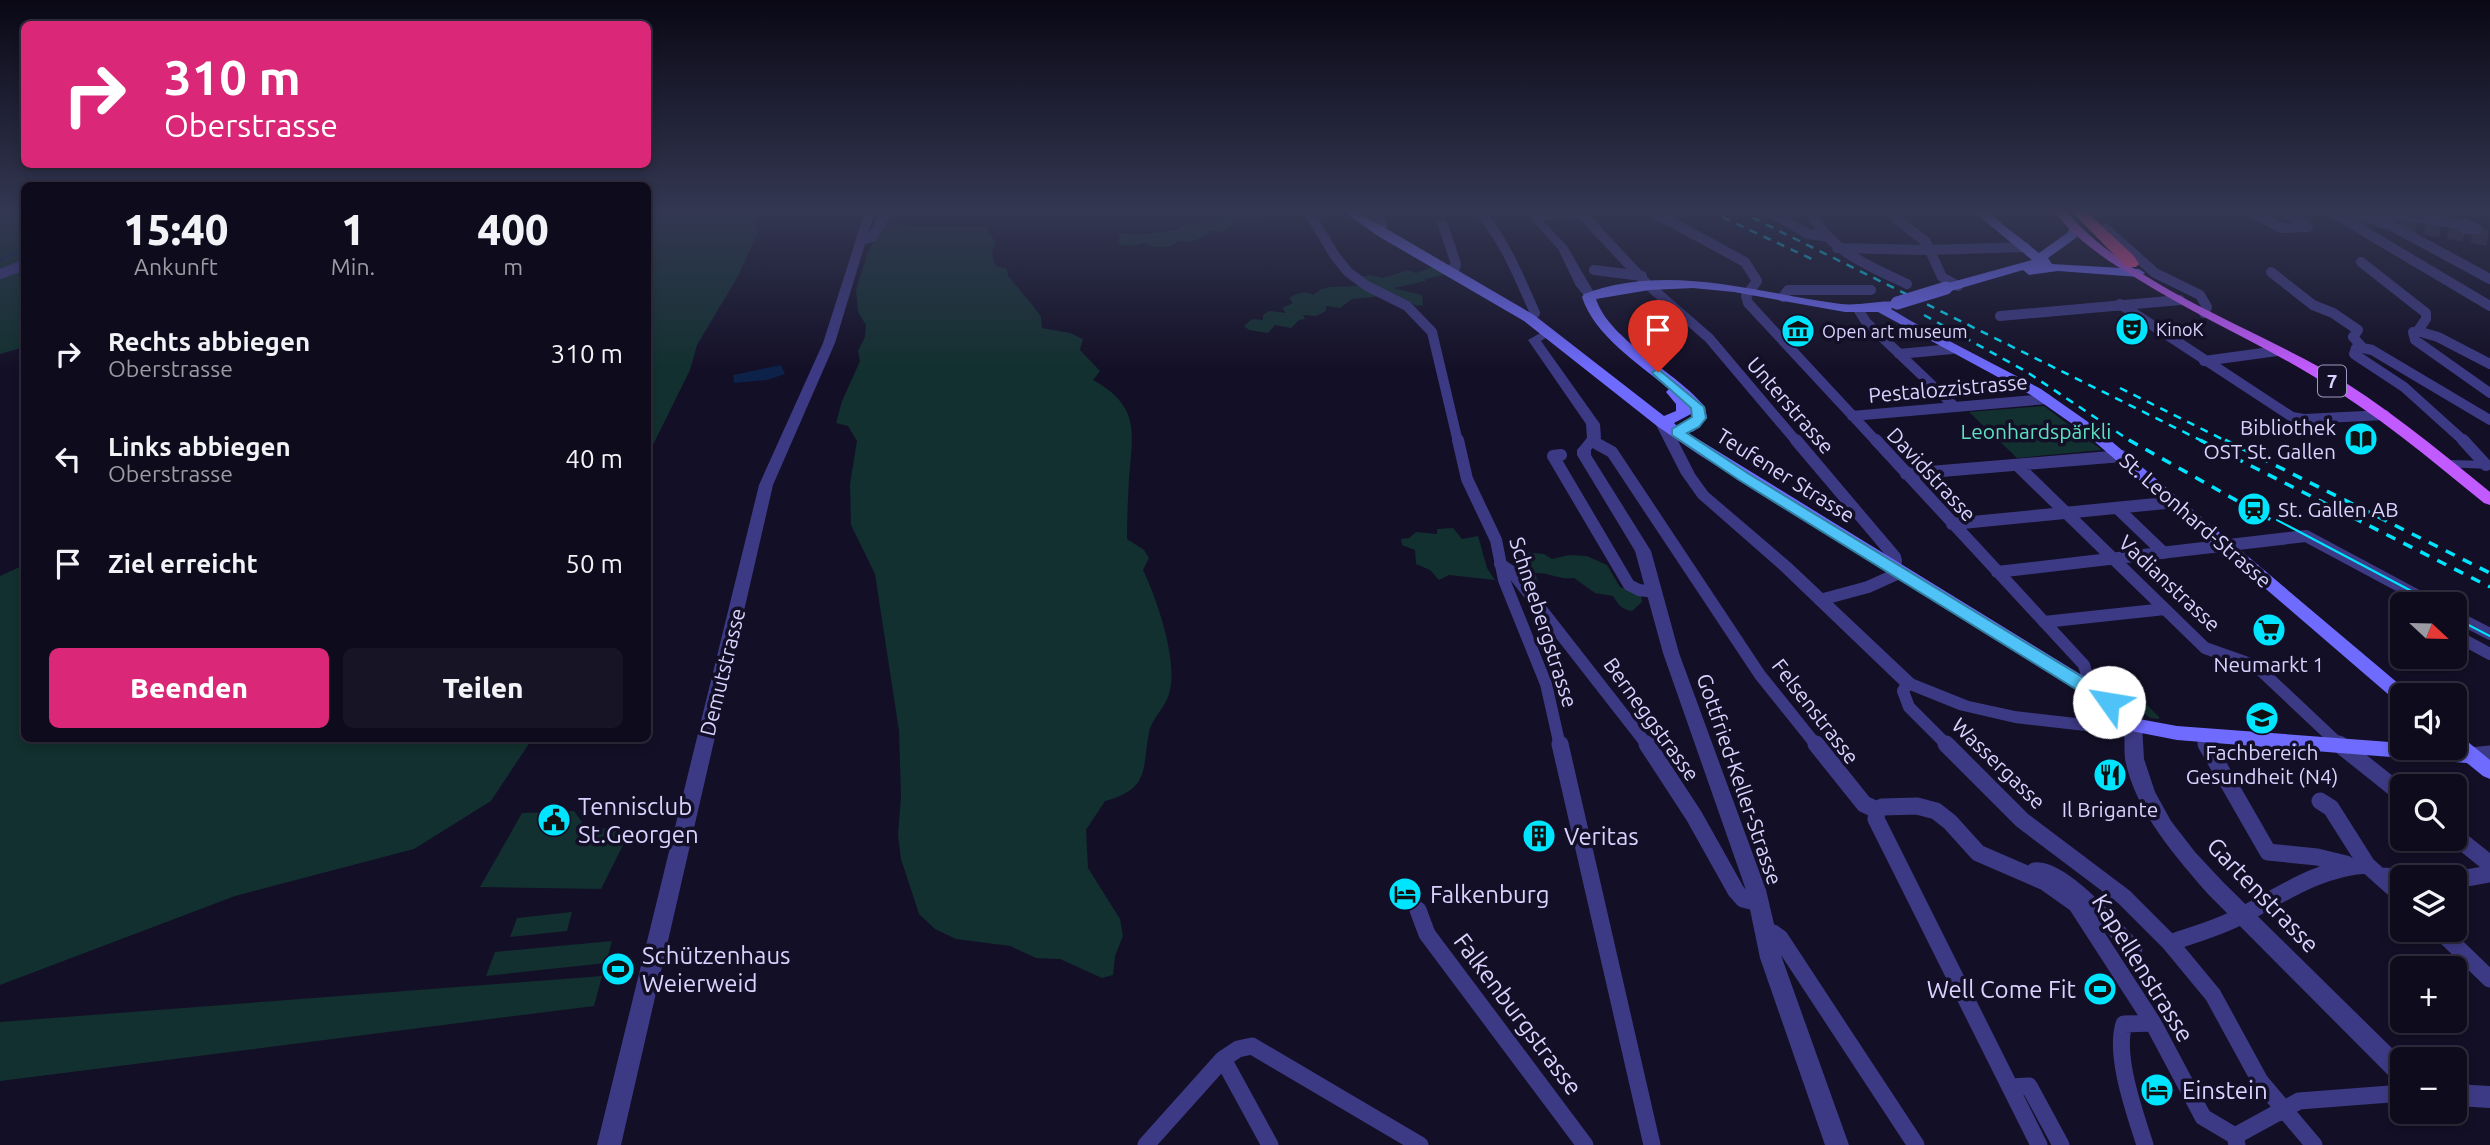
<!DOCTYPE html>
<html lang="de">
<head>
<meta charset="utf-8">
<style>
	:root { --surface:#0e0b1c; --page:#171425; --text:#f1f3f6; --muted:#9b9ba3; --line:#2e2b3b; --accent:#db2777 }
	body { margin:0; font-family:Ubuntu,sans-serif; background:var(--page); color:var(--text); height:100vh; display:flex; flex-direction:column; font-size:26px; white-space:nowrap }
	* { box-sizing:border-box; margin:0 }
	p { font-size:23px; color:var(--muted) }
	.icon { flex:none; width:38px; height:38px; fill:none; stroke:currentColor; stroke-width:2; stroke-linecap:round; stroke-linejoin:round }
	.map { position:relative; flex:1; overflow:hidden }
	.panel { position:absolute; left:21px; top:182px; width:630px; height:560px; display:flex; flex-direction:column; background:var(--surface); border-radius:10px; box-shadow:0 4px 10px #0003,0 0 0 2px var(--line) }
	.panel>* { flex:none }
	.banner { position:absolute; left:21px; top:21px; width:630px; height:147px; border-radius:10px; box-shadow:0 4px 10px #0003,0 0 0 2px var(--line); background:#db2777; color:#fff; overflow:hidden }
	.needle { width:46px; rotate:112deg }
	.buttons { position:absolute; left:2390px; top:592px; display:grid; gap:14px }
	.buttons a { display:grid; place-items:center; width:77px; height:77px; border-radius:10px; background:var(--surface); box-shadow:0 4px 10px #0003,0 0 0 2px var(--line); font-size:35px }
	.pin { position:absolute; display:grid; place-items:center; width:60px; height:60px; color:#fff; margin:-72px -30px; border-radius:50% 50% 50% 0; rotate:-45deg; box-shadow:0 0 7px #0007 }
	.pin .icon { rotate:45deg }
	.me { position:absolute; width:77px; margin:-38px; rotate:302deg; stroke-linejoin:round; filter:drop-shadow(0 0 5px #0008) }
	.turn { display:flex; align-items:center; gap:24px; height:147px; padding:0 28px; font-size:32px }
	.turn .icon { width:91px; height:91px; stroke-width:2.5 }
	.turn b { display:block; font-size:49px; line-height:60px }
	.eta { display:flex; justify-content:space-evenly; align-items:center; height:119px; text-align:center }
	.eta b { font-size:42px; font-weight:800; line-height:49px }
	.action { display:flex; gap:14px; margin-top:auto; padding:14px 28px }
	.action a { flex:1; height:80px; border-radius:10px; background:var(--accent); color:#fff; font-size:28px; font-weight:800; line-height:80px; text-align:center }
	.action a+a { background:var(--page); color:var(--text) }
	ul { padding:0; list-style:none }
	li { display:flex; align-items:center; gap:21px; height:105px; padding:0 28px }
	li div { flex:1 }
	li b { display:block; font-size:26px }
	li em { font-style:normal }
	.map>svg:first-child { display:block }
</style>
</head>
<body>
<div class="map">
<svg width="2490" height="1145" viewBox="0 0 2490 1145">
	<rect width="100%" height="100%" fill="#130f26"/>
	<path fill="#12302f" d="M0,211H24V347L0,354Z
		M664,211H752L758,233L738,276L697,345L690,370L648,455V229Z
		M1242,211L1247,217L1234,221L1231,228L1219,232L1209,230L1208,235L1190,242L1179,241L1170,247H1152L1145,243L1131,246L1118,244L1120,233C1138,237 1163,232 1180,229L1178,226L1197,224L1206,219L1212,221L1226,213Z
		M882,225L989,226L987,232L996,242L992,252L995,266L1007,268L1008,276L1034,307L1041,317L1042,328L1070,333L1083,339L1080,350L1100,371L1093,380C1140,406 1133,432 1129,478C1128,498 1127,518 1127,539L1144,550L1149,558L1143,570C1157,599 1179,663 1169,694C1165,708 1152,718 1149,732C1142,770 1150,789 1105,801L1086,830L1088,868L1120,919L1123,936L1115,956L1113,975L1102,978L1060,959L1036,958L1010,946L956,939L935,929L919,914L901,859L898,835L901,796L899,731L875,574L851,525L850,484L857,441L848,426L836,423L842,401L860,361L858,351L865,337L866,325L858,312L856,289L868,252Z
		M1433,267L1446,274L1425,279L1426,281L1393,288L1422,295L1423,305L1417,306L1359,277L1371,275L1383,278L1408,270L1416,273Z
		M1359,285L1382,296L1352,299L1340,308L1326,306V311L1316,316L1303,315L1305,319L1299,320L1291,328L1275,325L1268,333L1249,330L1244,326L1252,319L1263,320V315L1269,311L1286,313L1282,308L1293,303L1289,298C1298,293 1305,290 1314,295C1324,282 1344,289 1359,285Z
		M2044,406L2102,450L2017,458L1969,412Z
		M1453,528L1462,539L1478,536L1487,568L1495,580L1449,575L1439,580L1430,570L1416,564L1415,550L1402,545L1401,539L1409,538L1416,532L1437,534V529Z
		M1524,552L1544,554L1552,559L1569,555L1587,556L1607,565L1620,587L1641,595L1642,602L1632,611C1622,610 1618,604 1613,596L1595,593L1574,578C1559,580 1549,572 1535,573L1538,582L1533,583L1510,553Z
		M24,565V738L532,739L491,801L414,849L235,896L0,985V576Z
		M2126,684L2159,717V719L2151,718L2108,692L2104,686Z
		M574,811L586,828L631,829L601,889L480,887L522,813Z
		M572,912L567,931L510,937L517,918Z
		M612,941L606,963L486,976L495,952Z
		M602,976L594,1006L0,1081V1022Z"/>
	<path fill="#0c2248" d="M781,365L785,374L767,380L734,383L733,375Z"/>
	<g fill="none" stroke-linecap="round" stroke-linejoin="round">
		<path stroke="#0c2248" stroke-width="2.5" d="M0,261L8,255L24,252"/>
		<path stroke="#312d47" stroke-width="16" stroke-dasharray="16 8" stroke-linecap="butt" d="M2330,211L2490,238"/>
		<path stroke="#3d3a85" stroke-width="10" d="M1254,211L1257,214
			M1308,211L1335,256L1348,272L1367,286L1407,306L1432,332L1458,442
			M1376,211L1382,226L1377,230
			M1479,211C1505,241 1519,277 1535,313L1529,318
			M1651,211L1745,262L1757,281L1746,296L1748,303L1877,442
			M1768,211L1808,234L1823,236
			M1810,211C1830,252 1868,265 1907,284
			M1897,211L1894,215L1896,219L1926,242L1942,277L1958,286
			M2250,211L2281,228L2308,227L2284,211
			M2330,211L2490,306
			M2351,211L2392,226L2490,279
			M1533,215L1581,213L1648,285L1709,338L1797,442
			M2373,217L2406,216L2459,224
			M2465,224L2477,229H2466L2459,225Z
			M1443,225L1456,264L1455,268L1448,270
			M2105,228L2155,273L2200,295L2207,307L2204,313
			M861,240L872,237L888,211
			M1837,248L1927,250L2025,247
			M2361,262L2426,313V319L2419,329L2421,332
			M1594,270L1642,276
			M2271,272L2313,305L2333,313L2358,330L2353,337L2363,348L2372,350L2490,420
			M0,274L24,265
			M1783,297L1788,290H1871
			M2120,304L2292,417L2304,419L2385,415
			M1858,309L1866,322L1955,407
			M2000,316L2180,300
			M2421,332H2413L2415,340L2490,393
			M2421,332L2438,337L2490,364
			M2363,348H2356L2354,354L2404,387L2465,442
			M1899,354L1952,349
			M2204,361L2277,351
			M1852,416L2047,399"/>
		<path stroke="#3d3a85" stroke-width="12" d="M1458,440L1467,479L1496,540L1504,580L1546,684L1560,746
			M1796,440L1895,557L1896,561L1889,567
			M1876,440L2084,665L2087,675L2080,684
			M2463,440L2486,465
			M1592,441L1612,452L1760,675L1817,746
			M1561,455L1553,456L1629,585L1639,590L1655,592
			M2017,465L2205,648L2256,666L2341,746
			M1906,474L2122,456
			M2117,508L2164,553
			M1952,524L2176,502
			M1500,564L1512,572L1648,746
			M1997,572L2306,536L2433,604
			M1820,600L1868,587L1899,573
			M2455,616L2490,634
			M2044,622L2165,609
			M2455,635L2490,654
			M1908,683L1903,691L1909,707L1948,746
			M2201,735L2207,746"/>
		<path stroke="#3d3a85" stroke-width="17" d="M1560,744L1652,1145
			M1647,744L1694,816L1736,891L1743,899L1759,903
			M1816,744L1864,804L1877,810L1876,819L2039,1145
			M1946,744L2022,820L2124,897L2170,943L2213,995L2260,1081L2314,1145
			M2206,744L2268,852L2317,857L2346,864
			M2339,744L2403,795
			M2471,756L2490,754
			M2320,801L2331,808L2367,865L2403,897
			M1877,810L1882,807L1917,806L1936,811L1950,822L1978,853L2045,882L2076,904L2153,1023L2203,1117L2235,1136
			M2455,836L2490,864
			M2380,876L2403,877
			M2034,877L2035,871C2061,867 2116,931 2134,949
			M2455,880L2490,874
			M1418,910L1427,934L1585,1145
			M2438,929L2490,979
			M1764,932L1773,933L1780,938L1916,1145
			M2170,943C2192,935 2215,929 2237,918C2280,896 2317,868 2367,865
			M1223,1059L1270,1145
			M2010,1087L2029,1086L2061,1145
			M1146,1145L1223,1059L1238,1049L1252,1046L1420,1145
			M2145,1145C2135,1113 2114,1056 2124,1024L2153,1023
			M2237,1145L2235,1136L2299,1101L2403,1093"/>
		<path fill="#3d3a85" fill-rule="evenodd" d="M865,211H875L835,343L773,485L621,1145H597L759,485L823,343Z
			M1524,211H1534L1567,246L1596,296L1594,298H1586L1576,286L1558,249Z
			M1549,328L1555,332L1541,341L1600,424L1601,438L1591,450V455L1651,551L1679,653L1766,890L1782,958L1849,1145H1825L1760,958L1746,890L1663,653L1635,551L1577,455V450L1587,438L1586,424L1528,340Z
			M1662,419L1669,423L1695,474L1708,492L1791,563L1914,679L1969,701L2015,711L2085,719L2139,721L2142,725L2144,759L2155,792L2171,821L2195,852L2223,882L2403,1059V1085L2395,1082L2208,894C2175,856 2135,811 2125,759C2124,750 2125,740 2124,731H2085L2015,723L1959,710L1902,687L1779,569L1698,498L1681,474L1655,423Z
			M2447,460L2490,461V469L2442,467L2440,464Z
			M2455,1084L2490,1086V1108L2455,1106Z"/>
		<path fill="#6f6bff" fill-rule="evenodd" d="M1343,211H1356L1534,315L1664,416L1676,411V404L1666,392L1669,389C1639,364 1594,335 1582,297L1584,294C1668,262 1757,293 1841,304C1859,306 1881,300 1895,302L1897,305L1891,309L1911,321L2041,389L2091,424L2412,695H2403V703L2396,701L2081,430L2031,395L1878,312H1845L1734,292L1693,288L1649,290L1596,299C1609,340 1678,373 1705,407L1707,418L1694,431L1688,433L2127,703L2139,719L2177,726L2403,743V747H2455V735L2462,737L2490,760V779L2483,776L2467,763L2177,740L2126,730L2113,713L1698,454L1657,426L1524,321L1378,236ZM1691,414V417L1678,427L1674,423Z
			M1973,211H1986L2039,253L2067,233L2071,226H2079L2081,229L2076,238L2048,258L2052,264L2139,269L2145,273L2139,277L2058,271L2029,275L2023,270L1951,291H1941V285L2032,260Z"/>
		<path fill="#c25bff" fill-rule="evenodd" d="M2054,211H2066C2125,281 2243,324 2323,369C2383,404 2436,448 2490,492V505L2484,503C2429,458 2375,413 2313,376C2255,341 2193,314 2136,278C2106,260 2075,239 2054,211Z"/>
		<path fill="#ff4fa3" fill-rule="evenodd" d="M2071,211H2086L2134,256L2139,264L2136,267H2126Z"/>
		<path stroke="#00e5ff" stroke-width="2" d="M2277,520L2436,604
			M2455,618L2490,636"/>
		<path stroke="#00e5ff" stroke-width="2.5" stroke-dasharray="8 7" stroke-linecap="butt" d="M1709,211L1814,260
			M1739,211L2204,442
			M1924,315L2027,372L2132,442
			M2120,388L2228,442"/>
		<path stroke="#00e5ff" stroke-width="3.5" stroke-dasharray="10 9" stroke-linecap="butt" d="M2129,440L2273,521
			M2200,440L2490,587
			M2225,440L2490,573"/>
		<path stroke="#6f6bff" stroke-width="13" d="M1897,303L1946,288"/>
	</g>
	<linearGradient id="sky" x2="0" y2="1"><stop stop-color="#0a0815"/><stop offset="0.57" stop-color="#333752"/><stop offset="1" stop-color="#333752" stop-opacity="0"/></linearGradient>
	<rect width="2490" height="371" fill="url(#sky)"/>
	<path fill="#4fc3f7" stroke="#337fa1" stroke-width="2" d="M1658,369L1704,407L1706,418L1699,427L1687,433L1749,474L2115,697L2118,702L2115,706H2103L1739,480L1672,435V429L1692,417L1691,408L1654,375L1652,372Z"/>
	<defs>
		<symbol id="theatre-disc" viewBox="-11 -11 22 22"><circle r="9.5" fill="#00e5ff" stroke="#130f26"/><path d="M-5-5.5Q0-4 5-5.5V0Q5 5 0 6Q-5 5-5 0ZM-3.3-2.5H-1v1.5H-3.3ZM1-2.5H3.3v1.5H1ZM-2.8 1Q0 5.5 2.8 1Z" fill="#111"/></symbol>
		<symbol id="museum-disc" viewBox="-11 -11 22 22"><circle r="9.5" fill="#00e5ff" stroke="#130f26"/><path d="M0-6L6-3V-2H-6V-3ZM-5-1h2V3h-2ZM-1-1h2V3h-2ZM3-1h2V3H3ZM-6 4H6V6H-6Z" fill="#111"/></symbol>
		<symbol id="library-disc" viewBox="-11 -11 22 22"><circle r="9.5" fill="#00e5ff" stroke="#130f26"/><path d="M-6-4Q-3-5.5-.7-3.5V5Q-3 3-6 4ZM6-4Q3-5.5 .7-3.5V5Q3 3 6 4Z" fill="#111"/></symbol>
		<symbol id="station-disc" viewBox="-11 -11 22 22"><circle r="9.5" fill="#00e5ff" stroke="#130f26"/><path d="M-3-6H3Q5-6 5-4V2Q5 4 3 4L4.5 6H3L1.5 4h-3L-3 6H-4.5L-3 4Q-5 4-5 2V-4Q-5-6-3-6ZM-3.5-4v3h7v-3ZM-3.5 1v1.5H-2V1ZM2 1v1.5H3.5V1Z" fill="#111"/></symbol>
		<symbol id="supermarket-disc" viewBox="-11 -11 22 22"><circle r="9.5" fill="#00e5ff" stroke="#130f26"/><path d="M-6-5.5h2.5l.6 2H6L4.5 2H-2.5L-4.4-4H-6ZM-1.5 3.2a1.3 1.3 0 1 0 .1 0ZM3 3.2a1.3 1.3 0 1 0 .1 0Z" fill="#111"/></symbol>
		<symbol id="university-disc" viewBox="-11 -11 22 22"><circle r="9.5" fill="#00e5ff" stroke="#130f26"/><path d="M0-5L7-2L0 1L-7-2ZM-4 1L0 2.5L4 1V4Q0 6-4 4Z" fill="#111"/></symbol>
		<symbol id="restaurant-disc" viewBox="-11 -11 22 22"><circle r="9.5" fill="#00e5ff" stroke="#130f26"/><path d="M-5-6h1v4h1v-4h1v4h1v-4h1v5L-1.5 .5V6h-2V.5L-5-1ZM5-6V6H3V1.5H1.5Q1.5-4 5-6Z" fill="#111"/></symbol>
		<symbol id="civic-disc" viewBox="-11 -11 22 22"><circle r="9.5" fill="#00e5ff" stroke="#130f26"/><path d="M-.6-6.5H3V-4.5H.6V-3L4-1V1h2V6H-6V1h2V-1L-.6-3ZM-1.2 2.5V6h2.4V2.5Z" fill="#111"/></symbol>
		<symbol id="building-disc" viewBox="-11 -11 22 22"><circle r="9.5" fill="#00e5ff" stroke="#130f26"/><path d="M-4-6H4V6H1V3H-1V6H-4ZM-2.5-4.3h1.7v1.8h-1.7ZM.8-4.3h1.7v1.8H.8ZM-2.5-1h1.7V.8h-1.7ZM.8-1h1.7V.8H.8Z" fill="#111"/></symbol>
		<symbol id="hotel-disc" viewBox="-11 -11 22 22"><circle r="9.5" fill="#00e5ff" stroke="#130f26"/><path d="M-6-4.5h1.5V1H6V5H4.5V3h-9V5H-6ZM-4 0a1.8 1.8 0 1 1 3.6 0ZM.5 0V-2.5h3Q6-2.5 6 0Z" fill="#111"/></symbol>
		<symbol id="stadium-disc" viewBox="-11 -11 22 22"><circle r="9.5" fill="#00e5ff" stroke="#130f26"/><path d="M0-5a6.5 5 0 1 0 0 10a6.5 5 0 1 0 0-10ZM-3.5-1.8h7v3.6h-7Z" fill="#111"/></symbol>
	</defs>
	<g fill-rule="evenodd">
		<use href="#theatre-disc" x="2113" y="310" width="38" height="38"/>
		<use href="#museum-disc" x="1779" y="312" width="38" height="38"/>
		<use href="#library-disc" x="2342" y="420" width="38" height="38"/>
		<use href="#station-disc" x="2235" y="490" width="38" height="38"/>
		<use href="#supermarket-disc" x="2250" y="611" width="38" height="38"/>
		<use href="#university-disc" x="2243" y="699" width="38" height="38"/>
		<use href="#restaurant-disc" x="2091" y="756" width="38" height="38"/>
		<use href="#civic-disc" x="535" y="801" width="38" height="38"/>
		<use href="#building-disc" x="1520" y="817" width="38" height="38"/>
		<use href="#hotel-disc" x="1386" y="875" width="38" height="38"/>
		<use href="#stadium-disc" x="599" y="950" width="38" height="38"/>
		<use href="#stadium-disc" x="2081" y="970" width="38" height="38"/>
		<use href="#hotel-disc" x="2138" y="1071" width="38" height="38"/>
	</g>
	<g text-anchor="middle" dominant-baseline="central" stroke-width="7" stroke-linejoin="round" paint-order="stroke">
		<g font-size="18" fill="#d9d4ff" stroke="#130f26" text-anchor="start">
			<text x="2156" y="329">KinoK</text>
			<text x="1822" y="331">Open art museum</text>
		</g>
		<rect fill="#130f26" stroke="#9e99be" stroke-width="2" x="2318" y="365.5" width="28" height="31" rx="5"/>
		<g font-size="19" font-weight="bold" fill="#d9d4ff">
			<text x="2332" y="381">7</text>
		</g>
		<g font-size="21" fill="#d9d4ff" stroke="#130f26">
			<text transform="translate(1948 388) rotate(-5)">Pestalozzistrasse</text>
			<text transform="translate(1791 405) rotate(49)">Unterstrasse</text>
			<text transform="translate(1932 474) rotate(47)">Davidstrasse</text>
			<text transform="translate(1786 475) rotate(32)">Teufener Strasse</text>
			<text transform="translate(2196 520) rotate(41)">St. Leonhard-Strasse</text>
			<text transform="translate(2170 583) rotate(43)">Vadianstrasse</text>
			<text transform="translate(1544 622) rotate(72)">Schneebergstrasse</text>
			<text transform="translate(722 672) rotate(-76)">Demutstrasse</text>
			<text transform="translate(1816 711) rotate(52)">Felsenstrasse</text>
			<text transform="translate(1652 719) rotate(54)">Berneggstrasse</text>
			<text transform="translate(1999 763) rotate(44)">Wassergasse</text>
			<text transform="translate(1740 779) rotate(71)">Gottfried-Keller-Strasse</text>
		</g>
		<g font-size="21" fill="#d9d4ff" stroke="#130f26">
			<text x="2336" y="427" text-anchor="end">Bibliothek<tspan x="2336" dy="24">OST St. Gallen</tspan></text>
			<text x="2278" y="509" text-anchor="start">St. Gallen AB</text>
			<text x="2269" y="664">Neumarkt 1</text>
			<text x="2262" y="752">Fachbereich<tspan x="2262" dy="24">Gesundheit (N4)</tspan></text>
			<text x="2110" y="809">Il Brigante</text>
		</g>
		<g font-size="21" fill="#5fe0c0" stroke="#130f26">
			<text x="2036" y="431">Leonhardspärkli</text>
		</g>
		<g font-size="24" fill="#d9d4ff" stroke="#130f26" text-anchor="start">
			<text x="578" y="806">Tennisclub<tspan x="578" dy="28">St.Georgen</tspan></text>
			<text x="1564" y="836">Veritas</text>
			<text x="1430" y="894">Falkenburg</text>
			<text x="642" y="955">Schützenhaus<tspan x="642" dy="28">Weierweid</tspan></text>
			<text x="2076" y="989" text-anchor="end">Well Come Fit</text>
			<text x="2182" y="1090">Einstein</text>
		</g>
		<g font-size="24" fill="#d9d4ff" stroke="#130f26">
			<text transform="translate(2263 895) rotate(46)">Gartenstrasse</text>
			<text transform="translate(2143 968) rotate(58)">Kapellenstrasse</text>
			<text transform="translate(1518 1014) rotate(53)">Falkenburgstrasse</text>
		</g>
	</g>
</svg>
<div class="buttons">
<a><svg class="needle" viewBox="-14 -14 28 28"><path d="M0-13l5 13h-10z" fill="#e53935"/><path d="M0 13l5-13h-10z" fill="#9b9ba3"/></svg></a>
<a><svg class="icon" aria-label="sound" viewBox="0 0 24 24"><path d="M4 9h4l5-4v14l-5-4H4zM17 9q2 3 0 6"/></svg></a>
<a><svg class="icon" aria-label="search" viewBox="0 0 24 24"><circle cx="10" cy="10" r="6"/><path d="M15 15l6 6"/></svg></a>
<a><svg class="icon" aria-label="layers" viewBox="0 0 24 24"><path d="M12 4l9 5-9 5-9-5zM3 14l9 5 9-5"/></svg></a>
<a>+</a>
<a>−</a>
</div>
<div class="pin" style="left:1658px;top:372px;background:#d93025"><svg class="icon" aria-label="arrive" viewBox="0 0 24 24"><path d="M6 21V4h12l-3 4 3 4H6"/></svg></div>
<svg class="me" style="left:2109px;top:702px" viewBox="-20 -20 40 40"><circle r="19" fill="#fff"/><path d="M0-13L10 11 0 6-10 11z" fill="#4fc3f7"/></svg>
<div class="banner">
<div class="turn"><svg class="icon" aria-label="right" viewBox="0 0 24 24"><path d="M7 20v-9h11M14 6l5 5-5 5"/></svg><div><b>310 m</b>Oberstrasse</div></div>
</div>
<section class="panel">
<div class="eta">
<div><b>15:40</b><p>Ankunft</p></div>
<div><b>1</b><p>Min.</p></div>
<div><b>400</b><p>m</p></div>
</div>
<ul>
<li><svg class="icon" aria-label="right" viewBox="0 0 24 24"><path d="M7 20v-9h11M14 6l5 5-5 5"/></svg><div><b>Rechts abbiegen</b><p>Oberstrasse</p></div><em>310 m</em></li>
<li><svg class="icon" aria-label="left" viewBox="0 0 24 24"><path d="M17 20v-9H6M10 6l-5 5 5 5"/></svg><div><b>Links abbiegen</b><p>Oberstrasse</p></div><em>40 m</em></li>
<li><svg class="icon" aria-label="arrive" viewBox="0 0 24 24"><path d="M6 21V4h12l-3 4 3 4H6"/></svg><div><b>Ziel erreicht</b></div><em>50 m</em></li>
</ul>
<div class="action"><a>Beenden</a><a>Teilen</a></div>
</section>
</div>
</body>
</html>
